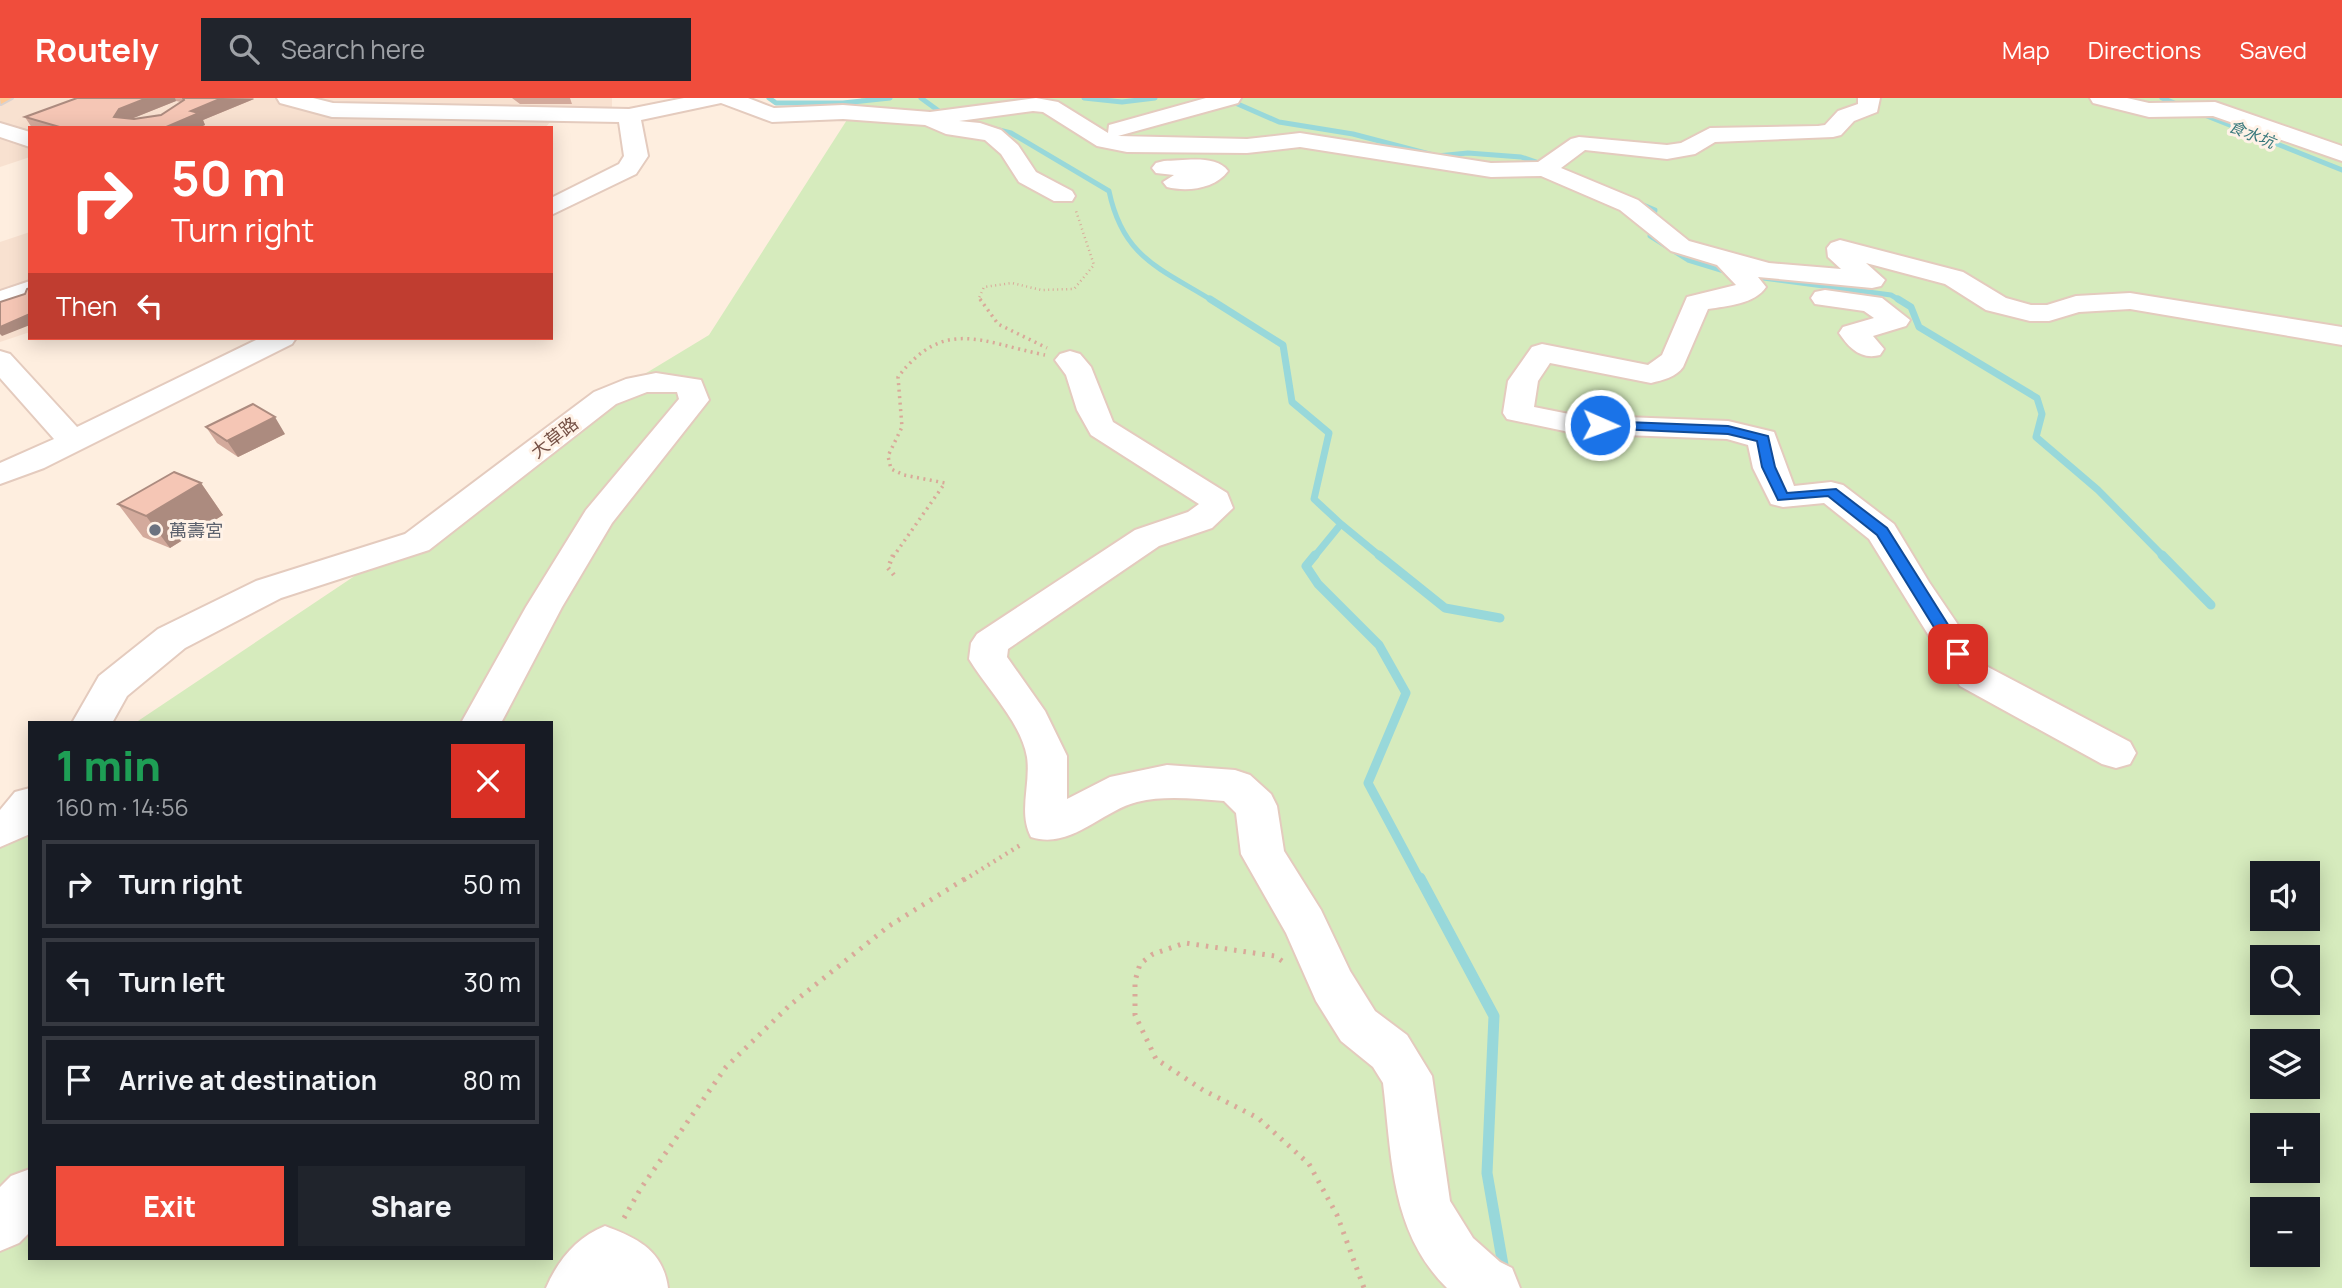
<!DOCTYPE html>
<html lang="en">
<head>
<meta charset="utf-8">
<style>
	:root { --surface:#171b24; --page:#20242c; --text:#f1f3f6; --muted:#9ea1a6; --line:#363941; --accent:#f04d3c }
	body { margin:0; font-family:Manrope,"Noto Sans TC",sans-serif; background:var(--page); color:var(--text); height:100vh; display:flex; flex-direction:column; font-size:26px; white-space:nowrap }
	* { box-sizing:border-box; margin:0 }
	p { font-size:23px; color:var(--muted) }
	.icon { flex:none; width:38px; height:38px; fill:none; stroke:currentColor; stroke-width:2; stroke-linecap:round; stroke-linejoin:round }
	.map { position:relative; flex:1; overflow:hidden }
	.sheet { position:absolute; left:28px; top:623px; width:525px; height:539px; display:flex; flex-direction:column; background:var(--surface); border-radius:0px; box-shadow:0 4px 18px #0003 }
	.sheet>* { flex:none }
	.hud { position:absolute; left:28px; top:28px; width:525px; height:214px; border-radius:0px; box-shadow:0 4px 18px #0003; background:#f04d3c; color:#fff; overflow:hidden }
	.fabs { position:absolute; left:2250px; top:763px; display:grid; gap:14px }
	.fabs a { display:grid; place-items:center; width:70px; height:70px; border-radius:0px; background:var(--surface); box-shadow:0 4px 18px #0003; font-size:35px }
	.pin { position:absolute; display:grid; place-items:center; width:60px; height:60px; color:#fff; margin:-30px; border-radius:14px; box-shadow:0 4px 10px #0006 }
	.me { position:absolute; width:77px; margin:-38px; rotate:92deg; stroke-linejoin:round; filter:drop-shadow(0 0 5px #0008) }
	.turn { display:flex; align-items:center; gap:24px; height:147px; padding:0 28px; font-size:32px }
	.turn .icon { width:91px; height:91px; stroke-width:2.5 }
	.turn b { display:block; font-size:49px; line-height:60px }
	.then { display:flex; align-items:center; height:66px; padding:0 28px; background:#0003; gap:14px; font-size:26px }
	.round { display:grid; place-items:center; flex:none; width:74px; height:74px; border-radius:0px; background:var(--page) }
	.headline { display:flex; align-items:center; justify-content:space-between; height:119px; padding:0 28px }
	h1 { font-size:42px; font-weight:800; line-height:52px; color:#1e9e55 }
	.primary-button { display:flex; gap:14px; margin-top:auto; padding:14px 28px }
	.primary-button a { flex:1; height:80px; border-radius:0px; background:var(--accent); color:#fff; font-size:28px; font-weight:800; line-height:80px; text-align:center }
	.primary-button a+a { background:var(--page); color:var(--text) }
	ul { padding:0; list-style:none }
	li { display:flex; align-items:center; gap:21px; height:88px; margin:0 14px 10px; padding:0 14px; border:4px solid var(--line); border-radius:0px }
	li div { flex:1 }
	li b { display:block; font-size:26px }
	li em { font-style:normal }
	header { display:flex; align-items:center; gap:42px; box-sizing:border-box; height:98px; padding:0 35px; background:var(--accent); color:#fff }
	header strong { font-size:33px }
	nav { display:flex; gap:38px; margin-inline-start:auto; font-size:24px }
	.search { width:490px; height:63px; background:var(--page); display:flex; align-items:center; gap:18px; box-sizing:border-box; padding:0 24px; border-radius:0px; color:var(--muted); font-size:26px }
	.map>svg:first-child { display:block }
</style>
</head>
<body>
<header>
<strong>Routely</strong>
<div class="search"><svg class="icon" aria-label="search" viewBox="0 0 24 24"><circle cx="10" cy="10" r="6"/><path d="M15 15l6 6"/></svg>Search here</div>
<nav><a>Map</a><a>Directions</a><a>Saved</a></nav>
</header>
<div class="map">
<svg width="2342" height="1190" viewBox="0 0 2342 1190">
	<rect width="100%" height="100%" fill="#feeedf"/>
	<path fill="#f8e1d0" d="M0,0H612V20L551,23L545,30H30V59L0,69Z
		M30,134V234L0,244V144Z"/>
	<path fill="#d6ebbd" fill-rule="evenodd" d="M861,0H2342V1190H0V715L30,695V1160H551V625H135L386,457L605,300L709,237ZM2263,775H2308V821H2263ZM2263,859H2308V905H2263ZM2263,943H2308V989H2263ZM2263,1027H2308V1073H2263ZM2263,1111H2308V1157H2263Z"/>
	<g fill="none" stroke-linecap="round" stroke-linejoin="round">
		<path stroke="#98d8da" stroke-width="5" d="M769,0L776,5H843L890,0
			M921,0L947,19
			M1084,0L1122,4L1155,0
			M1224,0L1279,24L1353,36L1437,58L1468,55L1521,59L1545,67
			M2162,0L2184,9
			M2197,14L2342,72
			M991,30L1011,35L1109,93C1123,160 1160,170 1213,203
			M1636,104L1655,112L1650,138L1688,162L1734,176
			M1748,178L1891,197L1901,203"/>
		<path stroke="#98d8da" stroke-width="7" d="M1210,201L1283,247L1292,304L1329,335L1314,401L1341,426L1314,459
			M1898,201L1911,209L1919,229L2037,300L2042,316L2036,339L2098,392L2164,459
			M1341,426L1381,459"/>
		<path stroke="#98d8da" stroke-width="9" d="M1315,457L1306,468L1318,486L1379,547L1406,595L1368,685L1420,782
			M1379,457L1445,510L1500,520
			M2162,457L2211,507"/>
		<path stroke="#98d8da" stroke-width="11" d="M1420,780L1494,918L1487,1075L1507,1190"/>
		<defs>
			<path id="minor" d="M277,0H313L333,5L629,11L684,0H748L774,10L843,7L930,14L1036,0L1058,4L1108,35L1109,27L1206,0H1241L1238,5L1118,38L1247,41L1300,35L1491,65L1538,64L1571,41L1579,39L1667,47L1681,45L1710,30L1818,28L1825,27L1838,13L1858,6V0H1880L1877,14L1854,23L1841,37L1833,39L1715,44L1695,56L1667,61L1585,52L1561,70L1638,102L1689,143L1769,165L1841,171L1828,159L1827,150L1831,145L1840,142L1963,174L2006,200L2031,207H2047L2076,198L2130,195L2342,229V247L2130,211L2079,214L2049,223H2030L1986,212L1945,186L1866,165L1885,182L1881,188L1872,190L1758,179L1766,189C1755,206 1727,208 1708,211L1683,269C1676,279 1663,282 1651,285L1550,265L1538,283L1534,309L1574,317L1728,323L1774,334L1794,388L1831,384L1843,387L1894,426L1929,484L1986,568L2130,644L2136,655L2130,666L2116,670L2102,666L1960,588L1869,441L1824,405L1783,409L1771,406L1753,370L1748,347L1727,341L1574,335L1507,321L1503,315L1508,283L1532,249L1542,246L1648,267L1662,257L1687,199L1736,187L1717,167L1671,153L1620,112L1541,78L1491,79L1300,49L1247,55L1127,54L1097,48L1043,14L1033,13L959,23L980,25L1001,32L1018,47L1036,74L1072,93L1075,98L1072,103H1054L1019,84L1001,56L985,42L946,36L925,27L843,21L772,24L721,5L641,22L648,58L636,76L551,117V100L619,66L624,58L619,24L332,19L280,5Z
				M2090,0H2127L2149,5L2215,4L2342,48V63L2213,18L2149,19L2093,5Z
				M0,25L30,34V49L0,39Z
				M1164,63C1183,63 1216,56 1228,73C1215,91 1187,94 1167,89L1163,84L1174,77L1156,75L1152,70L1156,65Z
				M30,183V201L0,211V193Z
				M1825,192L1882,200L1910,222L1906,228L1873,238L1884,251L1880,257C1861,262 1849,250 1839,235L1843,229L1874,220L1864,213L1815,206L1811,200L1815,194Z
				M260,240H296L292,246L44,370L0,386V365L54,341L0,280V253L10,256L77,329Z
				M1070,253L1080,256L1091,269L1113,324L1227,395L1233,410L1212,430L1159,448L1008,551L1007,559L1045,613L1067,658V701L1110,679L1167,667L1235,672L1250,677L1271,696L1277,708L1284,753L1321,812L1350,873L1375,913L1407,937L1432,978L1450,1103L1473,1140L1500,1164L1512,1170L1520,1190H1447C1390,1134 1392,1058 1383,985L1373,969L1341,943L1316,903L1286,835L1241,756L1236,715L1224,703C1195,701 1166,697 1137,704C1101,713 1071,752 1031,739C1018,714 1031,686 1027,659C1021,624 987,591 969,561L971,545L977,536L1135,432L1188,414L1199,406L1091,337L1077,312L1066,277L1055,262L1060,256Z
				M656,275L701,282L709,302L612,425L562,509L501,625H461L526,509L586,412L679,301L677,294H647L616,306L429,452L281,500L185,550L127,598L112,625H72L99,578L158,531L256,483L405,436L594,294L626,281Z
				M30,690V736L0,749V712L15,694Z
				M30,1071V1134L19,1145L0,1153V1089L11,1078Z
				M605,1128C637,1140 663,1152 668,1190H546C558,1162 577,1139 605,1128Z"/>
			<path id="major" d="M0,0H12L1,6Z"/>
		</defs>
		<use href="#minor" stroke="#e4cbbe" stroke-width="4"/>
		<use href="#major" stroke="#dbd2cf" stroke-width="4"/>
		<path stroke="#d9a999" stroke-width="2.5" stroke-dasharray="1 3.5" stroke-linecap="butt" d="M981,203L979,200L984,189L1012,185L1041,192L1074,191L1094,167L1076,113"/>
		<path stroke="#d9a999" stroke-width="3.5" stroke-dasharray="2 4.5" stroke-linecap="butt" d="M980,201L998,226L1047,250
			M893,459L945,385L904,377L891,371L888,358L902,329L898,279C944,219 981,244 1045,257"/>
		<path stroke="#d9a999" stroke-width="4.5" stroke-dasharray="2 5" stroke-linecap="butt" d="M893,457L888,470L894,477
			M964,782L1022,746"/>
		<path stroke="#d9a999" stroke-width="5" stroke-dasharray="2.5 7" stroke-linecap="butt" d="M1282,863L1275,858L1185,845L1153,856L1140,866L1135,883V917L1156,961L1203,992L1258,1020L1309,1066L1337,1117L1364,1190
			M624,1120L641,1090L726,969L790,907L889,828L966,780"/>
		<use href="#minor" fill="#fff" fill-rule="evenodd"/>
		<use href="#major" fill="#ffca95" fill-rule="evenodd"/>
	</g>
	<path fill="#d3aa9c" fill-rule="evenodd" d="M77,0H253L254,1L203,22L205,27L198,30H32L25,19ZM176,3L181,4L161,17L131,21Z
		M512,0H570L572,6H520Z
		M206,329L285,336L238,359L217,345Z
		M201,385L223,417L170,450L143,439L118,406Z"/>
	<path fill="#ac8b7f" d="M147,0H175L176,3L126,23L114,19L119,11Z
		M222,0L254,1L203,22L205,27L198,30H164L191,13Z
		M30,216V227L2,238L0,236V229Z
		M275,319L285,336L238,359L227,343Z
		M201,385L223,417L170,450L146,418Z"/>
	<path fill="#f5c6b5" stroke="#ac8b7f" stroke-width="2" d="M77,0H147L119,11L114,19L134,21L161,17L184,2L183,0H222L191,13L199,15L164,30H63L25,19Z
		M30,190V216L0,229V204L25,196L27,191Z
		M253,306L275,319L227,343L206,329Z
		M174,374L201,385L146,418L118,406Z"/>
	<path fill="#1a73e8" stroke="#114b97" stroke-width="2" d="M1600,323L1728,328L1768,338L1775,369L1787,395L1836,391L1887,430L1964,552V560H1953L1877,437L1828,398L1778,402L1762,369L1757,343L1728,336L1595,330L1593,327Z"/>
	<circle fill="#6b7280" stroke="#fff2e7" stroke-width="2.5" cx="155" cy="432" r="7"/>
	<g text-anchor="middle" dominant-baseline="central" stroke-width="6" stroke-linejoin="round" paint-order="stroke">
		<g font-size="16" font-style="italic" fill="#39797c" stroke="#fff2e7">
			<text transform="translate(2252 36) rotate(22)">食水坑</text>
		</g>
		<g font-size="18" fill="#755045" stroke="#fff2e7">
			<text transform="translate(554 339) rotate(-38)">大草路</text>
		</g>
		<g font-size="18" fill="#5b616d" stroke="#fff2e7" text-anchor="start">
			<text x="169" y="432">萬壽宮</text>
		</g>
	</g>
</svg>
<div class="fabs">
<a><svg class="icon" aria-label="sound" viewBox="0 0 24 24"><path d="M4 9h4l5-4v14l-5-4H4zM17 9q2 3 0 6"/></svg></a>
<a><svg class="icon" aria-label="search" viewBox="0 0 24 24"><circle cx="10" cy="10" r="6"/><path d="M15 15l6 6"/></svg></a>
<a><svg class="icon" aria-label="layers" viewBox="0 0 24 24"><path d="M12 4l9 5-9 5-9-5zM3 14l9 5 9-5"/></svg></a>
<a>+</a>
<a>−</a>
</div>
<div class="pin" style="left:1958px;top:556px;background:#d93025"><svg class="icon" aria-label="arrive" viewBox="0 0 24 24"><path d="M6 21V4h12l-3 4 3 4H6"/></svg></div>
<svg class="me" style="left:1600px;top:327px" viewBox="-20 -20 40 40"><circle r="17" fill="#1a73e8" stroke="#fff" stroke-width="3"/><path d="M0-11L8 9 0 5-8 9z" fill="#fff"/></svg>
<div class="hud">
<div class="turn"><svg class="icon" aria-label="right" viewBox="0 0 24 24"><path d="M7 20v-9h11M14 6l5 5-5 5"/></svg><div><b>50 m</b>Turn right</div></div>
<div class="then">Then<svg class="icon" aria-label="left" viewBox="0 0 24 24"><path d="M17 20v-9H6M10 6l-5 5 5 5"/></svg></div>
</div>
<section class="sheet">
<div class="headline"><div><h1>1 min</h1><p>160 m · 14:56</p></div><a class="round" style="background:#d93025;color:#fff"><svg class="icon" aria-label="close" viewBox="0 0 24 24"><path d="M6 6l12 12M18 6L6 18"/></svg></a></div>
<ul>
<li><svg class="icon" aria-label="right" viewBox="0 0 24 24"><path d="M7 20v-9h11M14 6l5 5-5 5"/></svg><div><b>Turn right</b></div><em>50 m</em></li>
<li><svg class="icon" aria-label="left" viewBox="0 0 24 24"><path d="M17 20v-9H6M10 6l-5 5 5 5"/></svg><div><b>Turn left</b></div><em>30 m</em></li>
<li><svg class="icon" aria-label="arrive" viewBox="0 0 24 24"><path d="M6 21V4h12l-3 4 3 4H6"/></svg><div><b>Arrive at destination</b></div><em>80 m</em></li>
</ul>
<div class="primary-button"><a>Exit</a><a>Share</a></div>
</section>
</div>
</body>
</html>
